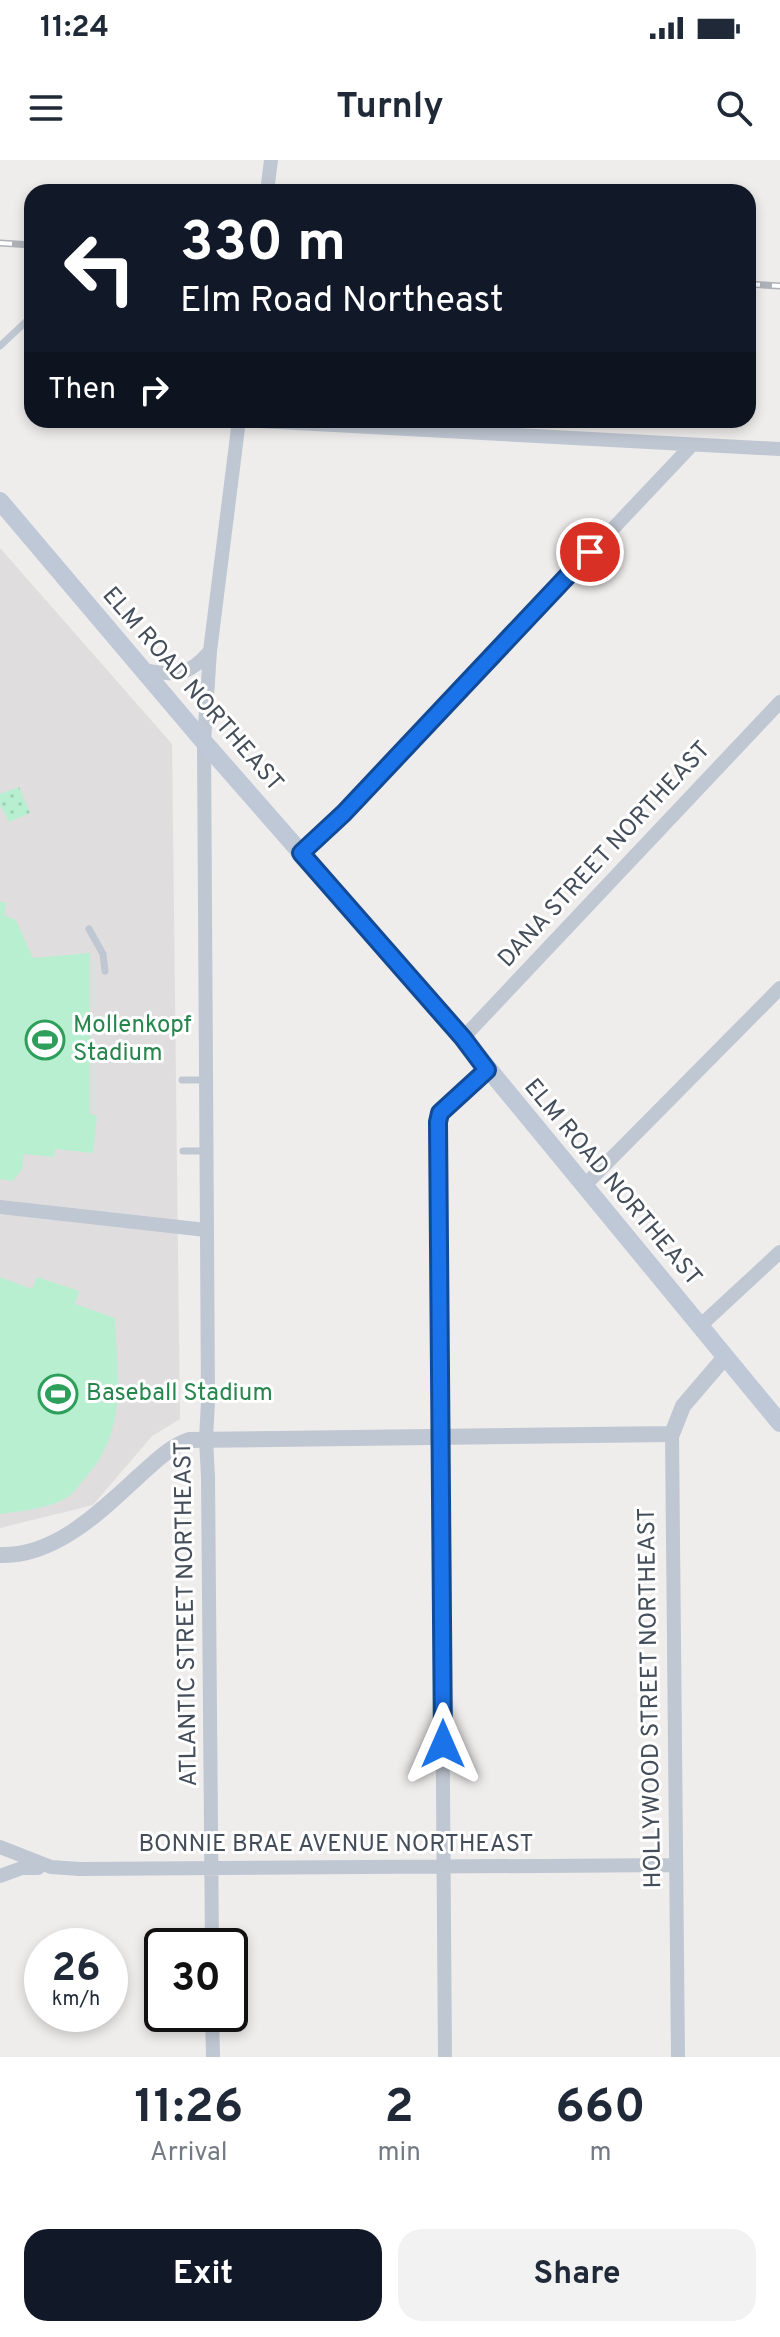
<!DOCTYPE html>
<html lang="en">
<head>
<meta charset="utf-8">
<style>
	:root { --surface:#fff; --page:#f2f2f3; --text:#1f2937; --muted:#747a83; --accent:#111827 }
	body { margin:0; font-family:Overpass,sans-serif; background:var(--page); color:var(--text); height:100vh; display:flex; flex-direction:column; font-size:30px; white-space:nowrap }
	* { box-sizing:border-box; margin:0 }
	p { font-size:26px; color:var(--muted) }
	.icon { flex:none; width:44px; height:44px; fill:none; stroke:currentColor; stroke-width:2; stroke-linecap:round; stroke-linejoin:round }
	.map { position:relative; height:1897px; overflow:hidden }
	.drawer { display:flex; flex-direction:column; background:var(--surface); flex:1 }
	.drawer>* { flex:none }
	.hud { position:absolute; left:24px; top:24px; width:732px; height:244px; border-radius:24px; box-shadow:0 4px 12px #0003; background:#111827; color:#fff; overflow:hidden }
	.speed { position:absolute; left:24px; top:1768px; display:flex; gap:16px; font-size:40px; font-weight:700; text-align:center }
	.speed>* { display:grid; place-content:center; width:104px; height:104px; border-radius:50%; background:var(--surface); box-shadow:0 4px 12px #0003; line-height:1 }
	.speed small { font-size:20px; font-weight:400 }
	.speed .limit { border:4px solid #111; border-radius:12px; background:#fff; color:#111 }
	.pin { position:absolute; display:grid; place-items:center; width:68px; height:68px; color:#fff; margin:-34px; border:4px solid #fff; border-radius:50%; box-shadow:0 2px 8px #0007 }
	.me { position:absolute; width:88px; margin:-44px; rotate:0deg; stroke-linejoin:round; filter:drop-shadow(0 0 6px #0008) }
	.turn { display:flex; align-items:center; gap:28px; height:168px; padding:0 24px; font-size:36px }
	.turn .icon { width:104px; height:104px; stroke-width:2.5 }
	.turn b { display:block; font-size:56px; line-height:68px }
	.then { display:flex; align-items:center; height:76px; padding:0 24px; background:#0003; gap:16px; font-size:30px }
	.eta { display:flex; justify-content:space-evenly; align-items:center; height:136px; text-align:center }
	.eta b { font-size:48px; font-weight:700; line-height:56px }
	.cta { display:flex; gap:16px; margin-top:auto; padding:16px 24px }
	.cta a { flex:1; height:92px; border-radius:24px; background:var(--accent); color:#fff; font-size:32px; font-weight:700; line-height:92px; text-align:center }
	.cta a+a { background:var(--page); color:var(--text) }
	.status { display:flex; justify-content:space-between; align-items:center; height:56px; padding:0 40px; background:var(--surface); direction:ltr }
	.status svg { height:22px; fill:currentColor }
	header { display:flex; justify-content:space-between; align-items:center; height:104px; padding:0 24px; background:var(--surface); font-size:36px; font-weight:700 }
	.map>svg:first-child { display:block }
</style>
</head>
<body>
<div class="status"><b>11:24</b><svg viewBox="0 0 49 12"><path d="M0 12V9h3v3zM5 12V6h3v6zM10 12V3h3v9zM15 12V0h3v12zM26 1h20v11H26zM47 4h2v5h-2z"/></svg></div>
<header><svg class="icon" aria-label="menu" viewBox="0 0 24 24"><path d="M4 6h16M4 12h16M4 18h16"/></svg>Turnly<svg class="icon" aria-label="search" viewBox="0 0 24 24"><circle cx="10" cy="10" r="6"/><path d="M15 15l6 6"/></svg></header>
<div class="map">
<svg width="780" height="1897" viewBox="0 0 780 1897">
	<defs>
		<pattern id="grass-dots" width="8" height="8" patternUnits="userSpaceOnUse" patternTransform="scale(2)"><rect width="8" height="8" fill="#b8efd1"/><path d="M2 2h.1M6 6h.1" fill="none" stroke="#9fcfb6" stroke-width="1.8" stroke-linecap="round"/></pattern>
	</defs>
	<rect width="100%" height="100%" fill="#efecec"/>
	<path fill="#e0ddde" d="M0,388L172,584L180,1259L152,1276L93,1345L0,1368Z"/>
	<path fill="url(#grass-dots)" d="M19,627L30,653L9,662L0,645V634Z"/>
	<path fill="#b8efd1" d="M0,742H6L4,755L16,760L33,798L90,793V954L97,956L93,993L55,989L54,997L24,994L22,1009L13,1021L0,1019Z
		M0,1117L32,1129L37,1117L79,1131L75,1144L115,1158C117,1215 128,1269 87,1316C80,1323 74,1334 66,1338C47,1349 21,1351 0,1354Z"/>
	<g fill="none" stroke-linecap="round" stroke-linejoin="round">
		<path stroke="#bfc7d2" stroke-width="7" d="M0,186L32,156
			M89,769L103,794L105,811
			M182,920H205
			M183,991H206"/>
		<path stroke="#bfc7d2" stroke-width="14" d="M267,32L271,0
			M239,260L780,289
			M143,510C176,515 187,518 210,491
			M301,693L344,653L692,285
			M463,878L780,542
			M584,1026L780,828
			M0,1047L206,1070
			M700,1166L780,1092
			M672,1274L678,1897
			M0,1687L51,1707L80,1709L676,1705
			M0,1716L22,1708H38
			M212,1786L208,1317L206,1279L208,1241L204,582L210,491L239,260
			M212,1854L213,1897
			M445,1897L438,962L440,953L487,910"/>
		<path stroke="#bfc7d2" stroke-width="16" d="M0,1395C55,1397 101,1351 139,1316C155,1302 169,1287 189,1280L672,1274L683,1246L725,1197"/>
		<path stroke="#bec8d6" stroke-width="18" d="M0,341L204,582L463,878L780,1263"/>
		<defs>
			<path id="rail" d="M0,83L32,85
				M748,124L780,126"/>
		</defs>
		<use href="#rail" stroke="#aeb1b7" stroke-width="7"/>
		<use href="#rail" stroke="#fff" stroke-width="4" stroke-dasharray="12" stroke-linecap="butt"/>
	</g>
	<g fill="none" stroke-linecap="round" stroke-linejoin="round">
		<defs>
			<path id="route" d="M443,1584L438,962L440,953L487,910L463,878L301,693L344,653L590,392"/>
		</defs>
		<use href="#route" stroke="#114b97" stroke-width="20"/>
		<use href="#route" stroke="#1a73e8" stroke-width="14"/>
	</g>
	<defs>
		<symbol id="stadium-ring" viewBox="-11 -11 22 22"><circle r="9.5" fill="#fff" stroke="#2e9e5b" stroke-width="1.5"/><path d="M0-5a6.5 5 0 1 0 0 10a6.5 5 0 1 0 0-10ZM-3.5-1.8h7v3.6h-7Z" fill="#2e9e5b"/></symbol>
	</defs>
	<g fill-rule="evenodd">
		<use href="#stadium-ring" x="23" y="858" width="44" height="44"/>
		<use href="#stadium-ring" x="36" y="1212" width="44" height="44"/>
	</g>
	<g text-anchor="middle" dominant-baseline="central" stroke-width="6" stroke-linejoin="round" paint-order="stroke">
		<g font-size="24" fill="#444e5a" stroke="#fff">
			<text transform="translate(192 530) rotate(49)">ELM ROAD NORTHEAST</text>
			<text transform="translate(605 695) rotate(-47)">DANA STREET NORTHEAST</text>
			<text transform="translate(612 1023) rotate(50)">ELM ROAD NORTHEAST</text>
			<text transform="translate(187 1454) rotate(-91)">ATLANTIC STREET NORTHEAST</text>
			<text transform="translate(651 1538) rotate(-91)">HOLLYWOOD STREET NORTHEAST</text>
			<text x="336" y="1685">BONNIE BRAE AVENUE NORTHEAST</text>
		</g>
		<g font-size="24" fill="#27864d" stroke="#fff" text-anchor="start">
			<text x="73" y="866">Mollenkopf<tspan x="73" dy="28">Stadium</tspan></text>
			<text x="86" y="1234">Baseball Stadium</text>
		</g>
	</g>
</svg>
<div class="speed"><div>26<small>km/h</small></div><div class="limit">30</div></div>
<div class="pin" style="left:590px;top:392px;background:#d93025"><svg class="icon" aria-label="arrive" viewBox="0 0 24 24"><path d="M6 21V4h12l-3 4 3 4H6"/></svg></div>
<svg class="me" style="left:443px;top:1584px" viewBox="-20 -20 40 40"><path d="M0-17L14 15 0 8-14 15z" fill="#1a73e8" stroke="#fff" stroke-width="4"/></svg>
<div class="hud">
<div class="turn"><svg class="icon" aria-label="left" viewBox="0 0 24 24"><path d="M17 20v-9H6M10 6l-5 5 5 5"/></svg><div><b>330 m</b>Elm Road Northeast</div></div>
<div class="then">Then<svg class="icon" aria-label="right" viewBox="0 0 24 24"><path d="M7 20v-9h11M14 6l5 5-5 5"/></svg></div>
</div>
</div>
<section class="drawer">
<div class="eta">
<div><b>11:26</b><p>Arrival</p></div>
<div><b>2</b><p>min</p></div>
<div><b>660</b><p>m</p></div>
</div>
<div class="cta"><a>Exit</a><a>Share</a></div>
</section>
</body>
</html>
